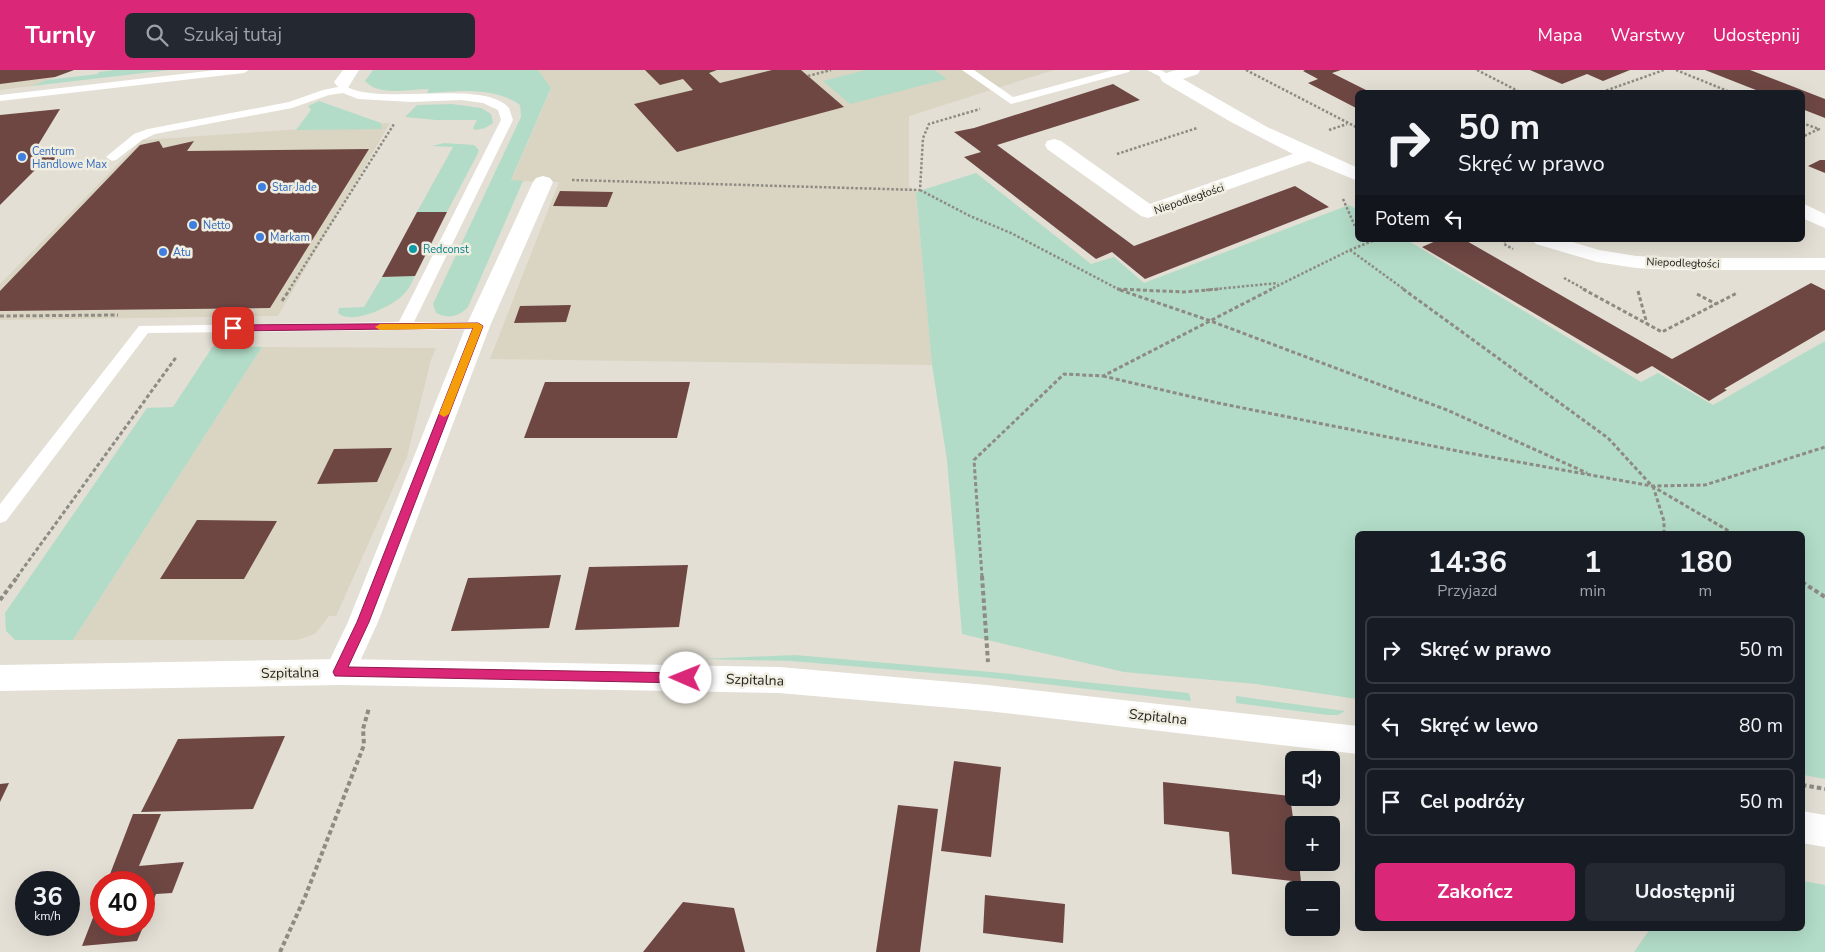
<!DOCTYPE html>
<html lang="pl">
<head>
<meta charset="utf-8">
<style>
	:root { --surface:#171b24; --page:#242831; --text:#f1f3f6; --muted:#9ea1a6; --line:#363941; --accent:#db2777 }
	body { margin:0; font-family:"Nunito Sans",sans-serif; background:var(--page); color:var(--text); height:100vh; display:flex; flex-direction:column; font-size:19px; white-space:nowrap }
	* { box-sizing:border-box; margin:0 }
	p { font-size:16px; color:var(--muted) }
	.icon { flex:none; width:28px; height:28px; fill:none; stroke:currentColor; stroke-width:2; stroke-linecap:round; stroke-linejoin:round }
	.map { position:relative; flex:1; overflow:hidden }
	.details { position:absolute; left:1355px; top:461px; width:450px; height:400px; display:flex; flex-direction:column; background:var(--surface); border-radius:8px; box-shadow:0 5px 20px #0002 }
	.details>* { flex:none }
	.hud { position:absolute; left:1355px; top:20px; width:450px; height:152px; border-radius:8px; box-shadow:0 5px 20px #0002; background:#171b24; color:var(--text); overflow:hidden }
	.tools { position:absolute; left:1285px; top:681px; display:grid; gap:10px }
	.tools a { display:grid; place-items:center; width:55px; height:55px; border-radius:8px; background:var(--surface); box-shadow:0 5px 20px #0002; font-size:25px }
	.speed { position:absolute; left:15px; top:801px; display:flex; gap:10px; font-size:25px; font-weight:700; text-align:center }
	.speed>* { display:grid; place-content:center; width:65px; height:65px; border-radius:50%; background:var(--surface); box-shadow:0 5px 20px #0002; line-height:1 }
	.speed small { font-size:12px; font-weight:400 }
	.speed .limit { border:8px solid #d22; background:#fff; color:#111 }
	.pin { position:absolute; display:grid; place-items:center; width:42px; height:42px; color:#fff; margin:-21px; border-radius:10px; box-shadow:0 2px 8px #0006 }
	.me { position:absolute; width:55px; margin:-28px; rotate:271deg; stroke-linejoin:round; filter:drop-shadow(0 0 4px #0008) }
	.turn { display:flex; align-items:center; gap:18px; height:105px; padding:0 20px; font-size:22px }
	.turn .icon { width:65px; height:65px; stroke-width:2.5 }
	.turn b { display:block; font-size:35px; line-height:42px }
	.then { display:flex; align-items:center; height:48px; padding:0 20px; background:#0003; gap:10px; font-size:19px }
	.eta { display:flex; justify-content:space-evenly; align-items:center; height:85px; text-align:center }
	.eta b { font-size:30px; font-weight:700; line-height:35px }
	.primary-button { display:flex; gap:10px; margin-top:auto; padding:10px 20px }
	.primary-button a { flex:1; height:58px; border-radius:8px; background:var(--accent); color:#fff; font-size:20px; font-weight:700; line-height:58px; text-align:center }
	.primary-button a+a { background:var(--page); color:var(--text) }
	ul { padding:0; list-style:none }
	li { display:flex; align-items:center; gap:15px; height:68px; margin:0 10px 8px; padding:0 10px; border:2px solid var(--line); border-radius:8px }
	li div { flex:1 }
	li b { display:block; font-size:19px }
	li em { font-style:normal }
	header { display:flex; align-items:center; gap:30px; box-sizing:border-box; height:70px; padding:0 25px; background:var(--accent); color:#fff }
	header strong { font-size:24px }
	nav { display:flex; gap:28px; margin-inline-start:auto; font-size:18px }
	.search { width:350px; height:45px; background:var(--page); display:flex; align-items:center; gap:12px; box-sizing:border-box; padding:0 18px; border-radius:8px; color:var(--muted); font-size:19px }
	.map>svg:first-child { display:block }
</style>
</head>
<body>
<header>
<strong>Turnly</strong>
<div class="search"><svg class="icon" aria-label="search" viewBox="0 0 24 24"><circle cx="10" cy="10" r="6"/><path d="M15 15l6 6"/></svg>Szukaj tutaj</div>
<nav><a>Mapa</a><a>Warstwy</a><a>Udostępnij</a></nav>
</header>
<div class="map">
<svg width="1825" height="882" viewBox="0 0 1825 882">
	<rect width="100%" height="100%" fill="#e3dfd4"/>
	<path fill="#dad4c2" d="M0,0H75L32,16L0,20Z
		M538,0H1054L909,46V116L916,122L932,295L490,289L559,112L511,111L551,19Z
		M390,53L278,246L0,250V214L142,70Z
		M262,277L436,278L431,290L407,387L336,546H329L315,564L297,570H73Z"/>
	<path fill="#b2dcc7" d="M115,0H169L32,16L47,10L98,4L99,2Z
		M373,0H538L551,18L511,110L523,111L468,237C458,247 449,249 436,243L433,234L521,47L520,35C493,16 458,21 427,23L429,19C409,19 380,27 365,11Z
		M866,0H934L947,9L850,34L823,11Z
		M319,31L381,53L382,59L296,60L311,40L308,36Z
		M452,34L481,38L491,44L493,53L485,58L475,60L473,58L477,50H436L405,47L417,35Z
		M444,73L474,75L479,80L477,85L447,142H417L453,77L432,76Z
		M976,103L1091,194L1114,187L1144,213L1349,135L1357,140L1358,170H1407L1641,312L1658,303L1713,335L1825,271V709L1803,705L1802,464H1358L1357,629L1256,614L1124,602L962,564L947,390L932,295L916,122Z
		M415,206C412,212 409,219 405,223C394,236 352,256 338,243L339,238L364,237L382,207Z
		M213,276L262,277L73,570H15L6,561L5,543L147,338L173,337Z
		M795,585L991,602L1189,623L1191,631L992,608L791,591L701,589Z
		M1236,626L1345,641L1338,645H1328L1236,633Z
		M1803,811L1825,815V882H1634L1650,859H1802Z"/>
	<path fill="#6e4743" d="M0,0H74L55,7L0,14Z
		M645,0H717L709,3L720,13L772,0H801L844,37L677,82L634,34L693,20L683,9L660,15Z
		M1305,0H1341L1332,3L1370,22H1358V39L1308,13L1318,9L1303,1Z
		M1530,0H1630L1603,11L1587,4L1562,14Z
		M1705,0H1750L1825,29V48L1802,39V22H1761Z
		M1113,14L1140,30L997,75L1134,176L1295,116L1329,137L1145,209L1112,182L1096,189L964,87L981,82L954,62L974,58Z
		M60,39L32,85L44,83V87L61,86L49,99H36L0,135V45Z
		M159,71L163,78L194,71L187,81L369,79L270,238L0,241V221L140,75Z
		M1820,90H1825V103L1808,96Z
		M560,121L613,122L607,137L553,136Z
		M417,142H447L415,206L382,207Z
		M1438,170H1465L1672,289L1811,213L1825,220V260L1724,319L1727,320L1709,331L1652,296L1637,304L1422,177Z
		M571,235L566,252L514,253L520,236Z
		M545,312H690L677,368H524Z
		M392,378L377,412L317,414L334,379Z
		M197,450L277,451L244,509H160Z
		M688,495L679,557L575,560L589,497Z
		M561,505L549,558L451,561L468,508Z
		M285,666L253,739L141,742L178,669Z
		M954,691L1001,697L991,787L941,781Z
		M1163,712L1290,726L1294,755V792H1299L1301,812L1232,804L1229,762L1164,754Z
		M9,713L0,732V714Z
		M898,735L938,739L920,882H876Z
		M133,744H161L139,796L184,792L172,823L156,824L144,854V812H107Z
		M985,825L1065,834L1063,873L983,863Z
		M101,827V855H144L137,871L82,876Z
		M683,832L734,838L745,882H643Z"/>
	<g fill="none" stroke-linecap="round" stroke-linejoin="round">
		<path stroke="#8d8b83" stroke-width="2.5" stroke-dasharray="2.5 2" stroke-linecap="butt" d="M1246,0L1358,58
			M1477,0L1520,22
			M1676,0L1730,22
			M808,6L831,0
			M1602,22L1664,0
			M1802,53L1819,59L1802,67
			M1329,60L1347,54
			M1117,84L1197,58
			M572,110L920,120L923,68L929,54L980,39
			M920,120L970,146L1011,163L1120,220
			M1343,129L1358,163
			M1505,170L1504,174L1513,179
			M1350,180L1405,220
			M1564,208L1586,220
			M289,220L394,54
			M1206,220L1278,213
			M1269,220L1350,180L1375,170"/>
		<path stroke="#8d8b83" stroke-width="3" stroke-dasharray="4 2.5" stroke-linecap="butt" d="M1117,219L1184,222L1219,219
			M1403,219L1608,368L1652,416L1734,464
			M1583,219L1662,262L1737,223
			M1120,220L1208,250L1447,340L1587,403
			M1638,221L1647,254
			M1697,224L1716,234
			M282,231L290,219
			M0,246L118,245
			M1103,306L1218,333L1463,382L1652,416L1705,415L1825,377
			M1653,416L1664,451V464
			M17,507L177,286
			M982,507L974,390L1064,304L1103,306L1272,219"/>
		<path stroke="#8d8b83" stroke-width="4" stroke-dasharray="4.5 3" stroke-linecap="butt" d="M982,506L988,592
			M1802,512L1825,527
			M0,530L18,506
			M1802,715L1825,719
			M280,882L305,827L364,675L363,659L369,638"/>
		<path fill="#fff" fill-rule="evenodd" d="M216,0H249L244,3L0,31V25Z
			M962,0H974L1013,27L1113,0H1130L1129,2L1011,34Z
			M1147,0H1161L1174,8L1169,11Z
			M343,9L348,12L349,18C389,35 483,9 509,38L513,50L414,252H478L483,253L485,256L483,259L148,263L6,451L0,453V434L139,256L399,252L501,50L498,40L483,33L461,30L411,32L358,29L343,23L329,25L292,38L155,64L142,70L116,90L112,91L106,87L134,64L148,59L289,32L323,20L338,17V12Z"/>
		<path fill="#fff" fill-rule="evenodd" d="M343,0H359L349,16L343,17L337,16L334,12Z
			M1176,0H1200L1198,4L1183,9L1267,57L1358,98V111L1309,91L1148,148L1141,146L1047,79L1045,75L1047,71L1054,69L1061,71L1150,134L1293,84L1231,52L1163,12L1160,8L1163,4Z
			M543,106L550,108L553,112L490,256L378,552L351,611L340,615L329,611L324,602L348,552L466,256L533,112L536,108Z
			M1802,133L1825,144V158L1802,148Z
			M1532,170H1566L1599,180L1636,186L1677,188H1825V200H1677L1636,198L1597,192L1536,174Z"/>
		<path fill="#fff" fill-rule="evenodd" d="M340,589L779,597L987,615L1358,656V684L987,641L779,623L340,615L0,621V595Z
			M1802,741L1825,745V777L1802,773Z"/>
	</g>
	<path fill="#db2777" stroke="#8e194d" d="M478,253L483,256L369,552L348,597L686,603L690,604L692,608L690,612L686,613L335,606L333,602L357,552L473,258L233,261L229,258L233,255Z"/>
	<path fill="#f59e0b" d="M478,253L483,256L449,344L444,347L439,344L473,258L380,260L375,257L380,254Z"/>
	<g fill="#3f7fe0" stroke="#f0ede1" stroke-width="2">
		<circle cx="22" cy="87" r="5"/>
		<circle cx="262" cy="117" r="5"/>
		<circle cx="193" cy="155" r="5"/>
		<circle cx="260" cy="167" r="5"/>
		<circle cx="163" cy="182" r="5"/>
	</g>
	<circle fill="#0f9aa8" stroke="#f0ede1" stroke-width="2" cx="413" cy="179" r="5"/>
	<g text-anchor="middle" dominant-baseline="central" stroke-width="5" stroke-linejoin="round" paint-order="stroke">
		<g font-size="11" fill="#366cbe" stroke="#f0ede1" text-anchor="start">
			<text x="32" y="81">Centrum<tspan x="32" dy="13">Handlowe Max</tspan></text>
			<text x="272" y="117">Star Jade</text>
			<text x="203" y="155">Netto</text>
			<text x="270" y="167">Markam</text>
			<text x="173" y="182">Atu</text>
		</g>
		<g font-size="11" fill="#24231f" stroke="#f0ede1">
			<text transform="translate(1189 129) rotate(-19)">Niepodległości</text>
			<text transform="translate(1683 193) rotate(2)">Niepodległości</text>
		</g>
		<g font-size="11" fill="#0d838f" stroke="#f0ede1" text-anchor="start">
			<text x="423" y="179">Redconst</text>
		</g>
		<g font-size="14" fill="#24231f" stroke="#f0ede1">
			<text transform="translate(290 603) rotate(-1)">Szpitalna</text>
			<text transform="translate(755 610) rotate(2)">Szpitalna</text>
			<text transform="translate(1158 647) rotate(6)">Szpitalna</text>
		</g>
	</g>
</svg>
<div class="tools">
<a><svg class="icon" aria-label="sound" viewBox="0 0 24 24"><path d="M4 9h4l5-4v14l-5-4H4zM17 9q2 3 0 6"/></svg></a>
<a>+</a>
<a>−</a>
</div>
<div class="speed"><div>36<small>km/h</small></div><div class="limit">40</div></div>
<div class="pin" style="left:233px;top:258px;background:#d93025"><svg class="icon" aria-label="arrive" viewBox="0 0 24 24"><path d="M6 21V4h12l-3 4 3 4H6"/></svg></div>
<svg class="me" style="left:686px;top:608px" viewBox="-20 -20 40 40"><circle r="19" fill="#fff"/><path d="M0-13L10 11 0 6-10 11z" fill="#db2777"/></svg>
<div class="hud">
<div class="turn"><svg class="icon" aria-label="right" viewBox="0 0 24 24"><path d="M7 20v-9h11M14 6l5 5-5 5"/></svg><div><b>50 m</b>Skręć w prawo</div></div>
<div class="then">Potem<svg class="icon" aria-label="left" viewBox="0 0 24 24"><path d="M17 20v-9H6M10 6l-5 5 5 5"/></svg></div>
</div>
<section class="details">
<div class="eta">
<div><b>14:36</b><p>Przyjazd</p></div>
<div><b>1</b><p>min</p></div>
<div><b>180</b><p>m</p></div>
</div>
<ul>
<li><svg class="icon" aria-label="right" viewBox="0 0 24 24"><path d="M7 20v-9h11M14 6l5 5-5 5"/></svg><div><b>Skręć w prawo</b></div><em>50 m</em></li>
<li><svg class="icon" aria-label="left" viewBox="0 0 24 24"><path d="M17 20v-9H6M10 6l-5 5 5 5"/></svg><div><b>Skręć w lewo</b></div><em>80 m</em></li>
<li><svg class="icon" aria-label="arrive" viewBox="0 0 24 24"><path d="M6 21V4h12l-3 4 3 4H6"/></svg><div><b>Cel podróży</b></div><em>50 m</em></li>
</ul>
<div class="primary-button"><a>Zakończ</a><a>Udostępnij</a></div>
</section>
</div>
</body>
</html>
